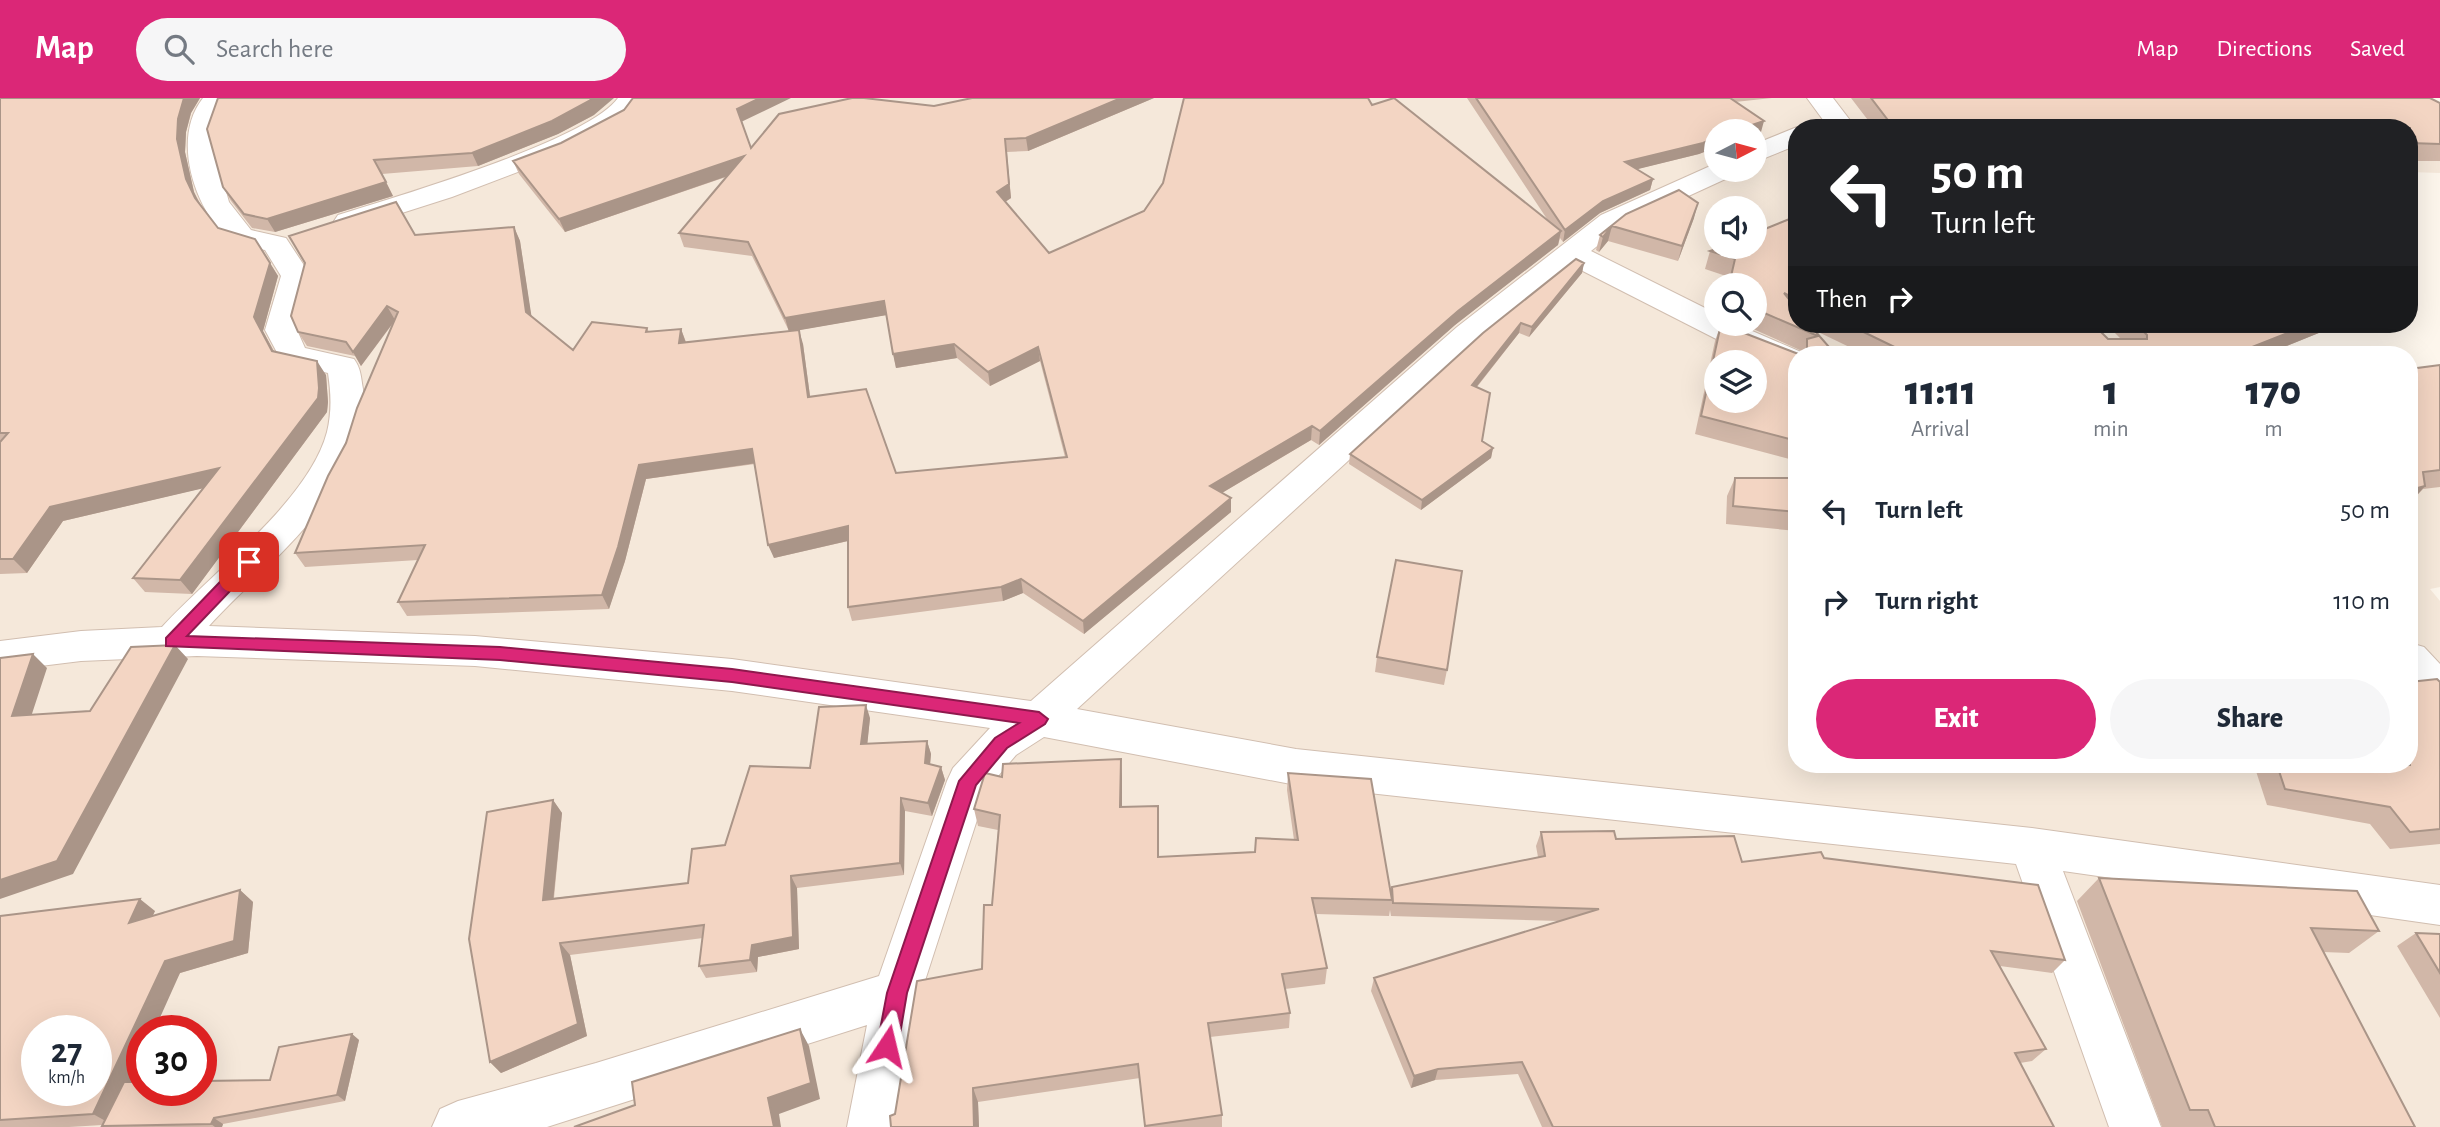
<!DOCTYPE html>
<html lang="en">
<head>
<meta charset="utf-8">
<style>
	:root { --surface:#fff; --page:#f6f6f7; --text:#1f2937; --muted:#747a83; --accent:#db2777 }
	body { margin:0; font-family:"Alegreya Sans",sans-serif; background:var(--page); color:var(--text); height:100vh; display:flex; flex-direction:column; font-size:26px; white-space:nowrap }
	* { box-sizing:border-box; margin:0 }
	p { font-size:23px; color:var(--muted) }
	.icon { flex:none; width:38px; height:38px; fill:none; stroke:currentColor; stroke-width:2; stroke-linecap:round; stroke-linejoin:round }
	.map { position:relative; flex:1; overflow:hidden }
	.sheet { position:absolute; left:1788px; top:248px; width:630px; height:427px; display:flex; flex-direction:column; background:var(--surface); border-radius:28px; box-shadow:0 7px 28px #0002 }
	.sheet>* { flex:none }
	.banner { position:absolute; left:1788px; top:21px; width:630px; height:214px; border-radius:28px; box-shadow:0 7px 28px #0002; background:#202124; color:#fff; overflow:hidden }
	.needle { width:46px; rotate:84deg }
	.fabs { position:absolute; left:1704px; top:21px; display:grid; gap:14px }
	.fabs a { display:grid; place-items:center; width:63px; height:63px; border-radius:50%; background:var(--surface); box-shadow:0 7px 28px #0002; font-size:35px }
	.speed { position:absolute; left:21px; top:917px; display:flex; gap:14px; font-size:35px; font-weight:700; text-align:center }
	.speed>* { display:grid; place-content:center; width:91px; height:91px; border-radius:50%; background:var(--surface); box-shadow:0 7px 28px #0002; line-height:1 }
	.speed small { font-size:18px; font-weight:400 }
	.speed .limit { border:10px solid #d22; background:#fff; color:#111 }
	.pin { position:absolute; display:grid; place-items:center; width:60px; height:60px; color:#fff; margin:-30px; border-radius:14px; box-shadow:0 4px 10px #0006 }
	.me { position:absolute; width:77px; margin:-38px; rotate:10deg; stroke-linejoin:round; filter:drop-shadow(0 0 5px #0008) }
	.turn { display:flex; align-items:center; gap:24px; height:147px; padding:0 28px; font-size:32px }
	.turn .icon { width:91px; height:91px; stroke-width:2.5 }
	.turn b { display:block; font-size:49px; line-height:60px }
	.then { display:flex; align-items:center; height:66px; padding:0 28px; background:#0003; gap:14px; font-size:26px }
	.eta { display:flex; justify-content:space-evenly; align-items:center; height:119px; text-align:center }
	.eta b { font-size:42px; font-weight:800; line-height:49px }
	.button { display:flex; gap:14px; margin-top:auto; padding:14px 28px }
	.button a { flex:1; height:80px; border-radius:42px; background:var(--accent); color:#fff; font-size:28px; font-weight:800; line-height:80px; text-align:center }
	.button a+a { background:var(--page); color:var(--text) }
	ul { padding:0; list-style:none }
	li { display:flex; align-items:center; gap:21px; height:91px; padding:0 28px }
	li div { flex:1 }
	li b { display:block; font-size:26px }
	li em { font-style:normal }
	header { display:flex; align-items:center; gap:42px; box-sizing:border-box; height:98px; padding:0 35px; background:var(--accent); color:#fff }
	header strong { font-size:33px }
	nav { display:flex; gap:38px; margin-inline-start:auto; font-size:24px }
	.search { width:490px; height:63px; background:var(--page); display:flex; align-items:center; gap:18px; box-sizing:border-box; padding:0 24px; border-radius:38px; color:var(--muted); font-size:26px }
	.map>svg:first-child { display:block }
</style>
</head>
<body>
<header>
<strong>Map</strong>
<div class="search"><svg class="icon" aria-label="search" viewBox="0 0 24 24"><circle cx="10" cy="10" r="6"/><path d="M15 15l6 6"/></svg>Search here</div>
<nav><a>Map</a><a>Directions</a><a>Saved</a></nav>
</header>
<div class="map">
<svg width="2440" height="1029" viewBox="0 0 2440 1029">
	<rect width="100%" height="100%" fill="#fdf6ec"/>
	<path fill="#f5e8da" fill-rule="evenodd" d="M0,0H2389L2440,25V75L2410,74V30H1797V226H2186L2227,257H1797V667H2410V338L2440,342V489L2430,491L2440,503V1029H0ZM1717,33H1755V72H1717ZM1717,110H1755V149H1717ZM1717,187H1755V226H1717ZM1717,264H1755V303H1717ZM37,933H96V992H37ZM142,933H201V992H142Z"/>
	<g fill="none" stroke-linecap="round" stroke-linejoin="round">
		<defs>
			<path id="minor" d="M203,0H229L222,10L212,44L229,104L251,132L286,140L311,178L297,232L305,250L354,261C361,270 361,280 363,291C379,382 262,469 209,528L475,538L732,561L1031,603L1457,229L1601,117L1717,65V72H1736L1732,78L1621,129L1591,153L1717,216V226H1736L1808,257H1797V274L1730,248L1573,168L1479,243L1077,611L1296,651L2032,730L2440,787V827L2063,773L2161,1029H2109L2016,766L1296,687L1044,639L1016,657L987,691L921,895L899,1029H847L867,927L547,1029H432L440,1011L458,1003L596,965L879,878L947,683L953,670L990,630L732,593L475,568L197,558L81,563L0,573V543L81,533L162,529C210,476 309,403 327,334C332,313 331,295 328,275L282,264L265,232L281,178L265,152C255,150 237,149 229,142C194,110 171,40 203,0Z
				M618,0H644L628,23L565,56L452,99L358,129L348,132L338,129L334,123L338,117C395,99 587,43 618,0Z
				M1807,0H1833L1856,30H1829Z
				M1797,29L1800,30H1797V47L1755,64V46Z
				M2410,545L2424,549L2440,566V609L2426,604L2410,586Z"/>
		</defs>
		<use href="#minor" stroke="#d1beb0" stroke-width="2"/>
		<use href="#minor" fill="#fff" fill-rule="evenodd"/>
	</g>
	<path fill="#d1b7a8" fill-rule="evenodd" d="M0,0H200L191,15L186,34L185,54L194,94L201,107L218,130L255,141L278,178L263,233L274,253L326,277L328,304L327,314L192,496L145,494L133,480L203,390L63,423L27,475L0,476Z
		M1154,0L1028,53L1007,54L1011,100L1005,104L1049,155L1144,113L1372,7L1549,124L1467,0H1772L1735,4L1761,34L1755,35V33L1699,56L1637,71L1653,81L1650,92L1600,115L1563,144L1560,140L1558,147L1455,227L1319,347L1311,342L1222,395L1231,414L1084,536L1023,495L1003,503L852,523L848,509V443L774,460L755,366L646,381L625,463L609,511L407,518L398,504L418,462L305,469L295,455L346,345L394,224L361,268L355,258L307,248L298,234L415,137L514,129L520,143L531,218L573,252L647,230L649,234L681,231L686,244L789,233L752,158L684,149L679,135L726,79L565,134L519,76L513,63L561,45L624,12L742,24L751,50L934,8ZM886,217L896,270L957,260L990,288L1040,263L1065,359L896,375L810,298L803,246L793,233Z
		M1851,0H2430L2440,5V63H2410V30H1874Z
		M594,17L558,36L478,68L382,76L393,98L275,134L252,130L231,103L223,89Z
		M1626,116L1694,120L1678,163L1608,143L1599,154L1596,152L1600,137Z
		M1797,118V226H2093L2108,241H2121L2106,226H2341L2264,257H1866L1814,232L1836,257H1797V363L1695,336L1715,243L1721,226L1801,257L1802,253L1742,226H1755V187H1727L1729,179L1705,171L1710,153Z
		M1584,165L1582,175L1529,239L1519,235L1477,289L1482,343L1493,350L1491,360L1421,412L1349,366L1350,356Z
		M2440,267V389L2423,391L2410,405V271Z
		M1735,380H1797V433L1726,426L1727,398Z
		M1377,559L1447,572L1444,587L1375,574Z
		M2440,584V746L2390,751L2370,726L2267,707L2254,667H2410Z
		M870,620L867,646L927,643L931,656L930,666L941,669L945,682L932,718L905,713L904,777L797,790L799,851L758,859L757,874L706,880L699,868L703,840L570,857L587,938L501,975L490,964L553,702L562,715L554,800L688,785L725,747L810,670Z
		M1121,661L1122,678V709L1159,724V759L1255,754L1294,742L1287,692L1288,675L1391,794L1392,789L1538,759L1536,748L1541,734L1616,741L1742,764L1824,760L2065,862L2052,875L2000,868L2046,951L2032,963L2020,965L2054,1029H1542L1518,976L1435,982L1411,990L1371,893L1374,880L1559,823L1391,818L1390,812L1389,818L1316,816L1327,870L1325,886L1285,891L1290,915L1289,930L1210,939L1222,1017V1029H1145L1140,980L978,1004L979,1029H891L895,1016L982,871L992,807L998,732L978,728L974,711L1002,679Z
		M2099,780L2379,833L2349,855L2323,854L2415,1029H2162L2077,803Z
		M240,792L253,804L248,855L180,875L142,933V959L130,984L270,982L352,936L359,942L345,1003L223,1026L222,1029H104L102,1027L69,1029H0V818L155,813L152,818Z
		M2416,835L2440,836V920L2397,848Z"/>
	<path fill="#aa9588" d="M184,0H200L191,15L186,34L185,54L194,94L203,113L195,100L186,81L177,41L178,21Z
		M593,0H614L594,17L558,36L478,68L472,55Z
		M760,0H791L741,24L737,11Z
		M1121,0H1154L1028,53L1026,40Z
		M1764,23L1761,34L1755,35V33H1734Z
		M1717,39V49L1699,56L1622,75L1625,64Z
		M1005,41L1011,100L999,108L997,94Z
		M744,58L748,71L565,134L559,121Z
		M1653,81L1650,92L1600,115L1563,144L1565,132L1603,103Z
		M386,84L393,98L275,134L267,121Z
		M1698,105L1694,120L1678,163L1682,148Z
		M1612,128L1608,143L1599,154L1603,139Z
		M514,129L520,143L533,228L526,214Z
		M1561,133L1558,147L1455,227L1319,347L1320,333L1458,213Z
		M270,165L278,178L263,233L281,267L254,219Z
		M1584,165L1582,175L1529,239L1532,229Z
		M884,203L887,217L789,234L785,220Z
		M387,208L395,222L361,268L353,254Z
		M1521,225L1519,235L1470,297L1472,287Z
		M2310,226H2341L2264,257H2232Z
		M681,231L686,245H679Z
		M799,232L803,246L812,313L808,299Z
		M954,246L957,260L896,270L893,256Z
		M1038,249L1040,263L990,288L988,274Z
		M317,263L326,277L328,304L327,314L192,496L180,482Z
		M1312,328L1311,342L1210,402V388Z
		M1493,350L1491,360L1421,412L1422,402Z
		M752,351L757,365L646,381L625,463L609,511L602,497L639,367Z
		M219,370L230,384L63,423L27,475L13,461L50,409Z
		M2425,388L2410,405V392Z
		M1231,400V414L1084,536L1083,523Z
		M848,428L852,442L774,460L768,447Z
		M1021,481L1023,495L1003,503L1001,489Z
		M175,547L188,561L73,776L0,801V782Z
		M33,556L47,570L27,631L12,618Z
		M866,607L870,620L866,659L861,646Z
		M927,643L931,656L929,678L925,665Z
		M1121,661L1122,678V725L1120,709Z
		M941,669L945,682L932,718L928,705Z
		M901,700L905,713L904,777L900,765Z
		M553,702L562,715L552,814L543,802Z
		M1158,708L1159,724V775L1158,759Z
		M791,778L797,790L799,851L758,859L757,874L750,862L752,847Z
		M240,792L253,804L248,855L180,875L154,933H142V959L111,1026L93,1016L165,863Z
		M140,801L155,813L144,837L129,825Z
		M560,845L570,857L587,938L501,975L490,964Z
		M800,931L809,948L820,1001L779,1016L781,1029H774L768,1000Z
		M352,936L359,942L345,1003L337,997Z
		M1438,971L1435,982L1411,990L1414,978Z
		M973,990L978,1004L979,1029H974Z
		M214,1020L223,1026L222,1029H215L211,1026Z"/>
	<path fill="#f3d5c3" stroke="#aa9588" stroke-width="2" fill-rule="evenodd" d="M0,0H184L178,21L177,41L186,81L195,100L218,130L255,141L270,165L254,219L272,253L317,263L319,290L318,300L180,482L133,480L219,370L50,409L13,461H0V344L8,335H0Z
		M218,0H593L589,3L552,23L472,55L374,62L386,84L267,121L244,116L223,89L207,31Z
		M633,0H760L737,11L751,50L779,16L852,0H864L934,8L972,0H1121L1026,40L1005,41L1009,86L997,94L1049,155L1144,113L1163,85L1184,0H1368L1372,7L1394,0L1561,133L1458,213L1320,333L1312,328L1210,388L1231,400L1083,523L1021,481L1001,489L848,509V428L768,447L752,351L639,367L618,449L602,497L398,504L425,447L295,455L328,378L346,345L357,310L398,214L387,208L353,254L346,244L298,234L291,218L305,165L289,138L396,104L415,137L514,129L526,214L573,252L592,224L647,230L646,234L681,231L679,245L799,232L808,299L866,291L896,375L1067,359L1038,249L988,274L954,246L893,256L884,203L785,220L748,144L679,135L744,58L559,121L513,63L561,45L624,12Z
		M1476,0H1730L1764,23L1734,33H1717V39L1703,45L1625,64L1653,81L1603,103L1565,132Z
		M1871,0H2430L2440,5V46L2410,45V30H1894Z
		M1679,92L1698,105L1682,148L1612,128L1603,139L1600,137L1626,116Z
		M1797,118V202L1784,195L1797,211V226H1809L1836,257H1805L1807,256V241L1818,238L1755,211V187H1729L1735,161L1710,153L1722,149H1755V135Z
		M1576,161L1584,165L1532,229L1521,225L1472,287L1490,295L1482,343L1493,350L1422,402L1350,356L1483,235Z
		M1721,226L1801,257H1797V343L1701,318ZM1717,264H1755V303H1717Z
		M1847,226H2093L2108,241H2147V237L2136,226H2310L2232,257H1911Z
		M2440,267V372L2423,374L2425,388L2410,392V271Z
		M1735,380H1797V414L1733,408Z
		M1396,462L1462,473L1447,572L1377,559Z
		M175,547L57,763L0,782V560L33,556L12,618L90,613L131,549Z
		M2437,581L2440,584V731L2410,734L2390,709L2285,691L2277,667H2410V584Z
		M866,607L861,646L927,643L925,665L941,669L928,705L901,700L900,765L791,778L793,839L752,847L750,862L699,868L704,827L560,845L578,926L490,964L469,841L487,714L553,702L543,802L688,785L692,751L725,747L750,668L810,670L819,609Z
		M1121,661L1120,709L1158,708V759L1255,754L1256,740L1298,742L1288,675L1371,681L1392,802L1312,800L1327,870L1282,876L1290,915L1208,925L1222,1017L1145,1028L1138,966L973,990L974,1029H891L890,1018L895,1016L917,883L982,871L984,807H992L1000,717L974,711L985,675L1002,679L1003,666Z
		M1614,733L1616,741L1734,738L1742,764L1821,754L1824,760L2038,787L2065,862L1991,853L2046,951L2015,955L2054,1029H1553L1522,964L1438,971L1414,978L1374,880L1599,811L1393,805L1392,789L1545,758L1541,734Z
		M2099,780L2357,793L2379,833L2311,830L2415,1029H2215L2208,1012H2190Z
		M240,792L234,843L165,863L93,1016L0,1022V818L140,801L129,825ZM37,933H96V992H37Z
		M2416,835L2440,836V875Z
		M800,931L811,985L768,1000L774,1029H574L635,1007L632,984Z
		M352,936L337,997L214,1020L211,1026L102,1028L124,984H142V992H201V983L270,982L279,949Z"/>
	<path fill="#db2777" stroke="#8e194d" stroke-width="2" d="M249,459L256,464L254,468L187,538L500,549L732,571L1039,614L1048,621L1045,626L1007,650L976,687L907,895L898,948L895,955L887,958L880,955L877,948L887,895L959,683L995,640L1019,625L732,584L500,562L166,548V540L243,460Z"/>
</svg>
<div class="fabs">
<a><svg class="needle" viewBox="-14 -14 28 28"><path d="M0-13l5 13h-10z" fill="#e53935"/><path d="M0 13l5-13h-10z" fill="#747a83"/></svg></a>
<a><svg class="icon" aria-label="sound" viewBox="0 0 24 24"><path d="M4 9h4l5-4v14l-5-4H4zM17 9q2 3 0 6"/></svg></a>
<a><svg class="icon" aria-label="search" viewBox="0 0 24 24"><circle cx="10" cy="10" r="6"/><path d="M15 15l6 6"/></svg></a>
<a><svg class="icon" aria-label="layers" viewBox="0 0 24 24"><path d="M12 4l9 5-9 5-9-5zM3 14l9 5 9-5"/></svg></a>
</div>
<div class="speed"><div>27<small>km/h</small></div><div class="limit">30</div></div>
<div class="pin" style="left:249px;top:464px;background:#d93025"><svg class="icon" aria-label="arrive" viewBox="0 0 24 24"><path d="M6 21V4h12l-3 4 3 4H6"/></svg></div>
<svg class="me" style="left:887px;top:948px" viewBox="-20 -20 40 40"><path d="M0-17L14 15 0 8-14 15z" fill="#db2777" stroke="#fff" stroke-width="4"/></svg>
<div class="banner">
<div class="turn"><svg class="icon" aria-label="left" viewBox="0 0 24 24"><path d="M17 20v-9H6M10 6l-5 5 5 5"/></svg><div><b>50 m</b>Turn left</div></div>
<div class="then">Then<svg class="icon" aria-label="right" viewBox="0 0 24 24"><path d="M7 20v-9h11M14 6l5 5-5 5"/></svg></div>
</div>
<section class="sheet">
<div class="eta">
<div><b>11:11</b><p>Arrival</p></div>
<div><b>1</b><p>min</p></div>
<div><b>170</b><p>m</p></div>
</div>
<ul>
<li><svg class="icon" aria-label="left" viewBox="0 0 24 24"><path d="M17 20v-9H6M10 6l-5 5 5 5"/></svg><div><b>Turn left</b></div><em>50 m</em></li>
<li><svg class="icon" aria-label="right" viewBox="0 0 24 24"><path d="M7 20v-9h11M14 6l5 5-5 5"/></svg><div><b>Turn right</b></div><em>110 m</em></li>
</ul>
<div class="button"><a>Exit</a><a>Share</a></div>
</section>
</div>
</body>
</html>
